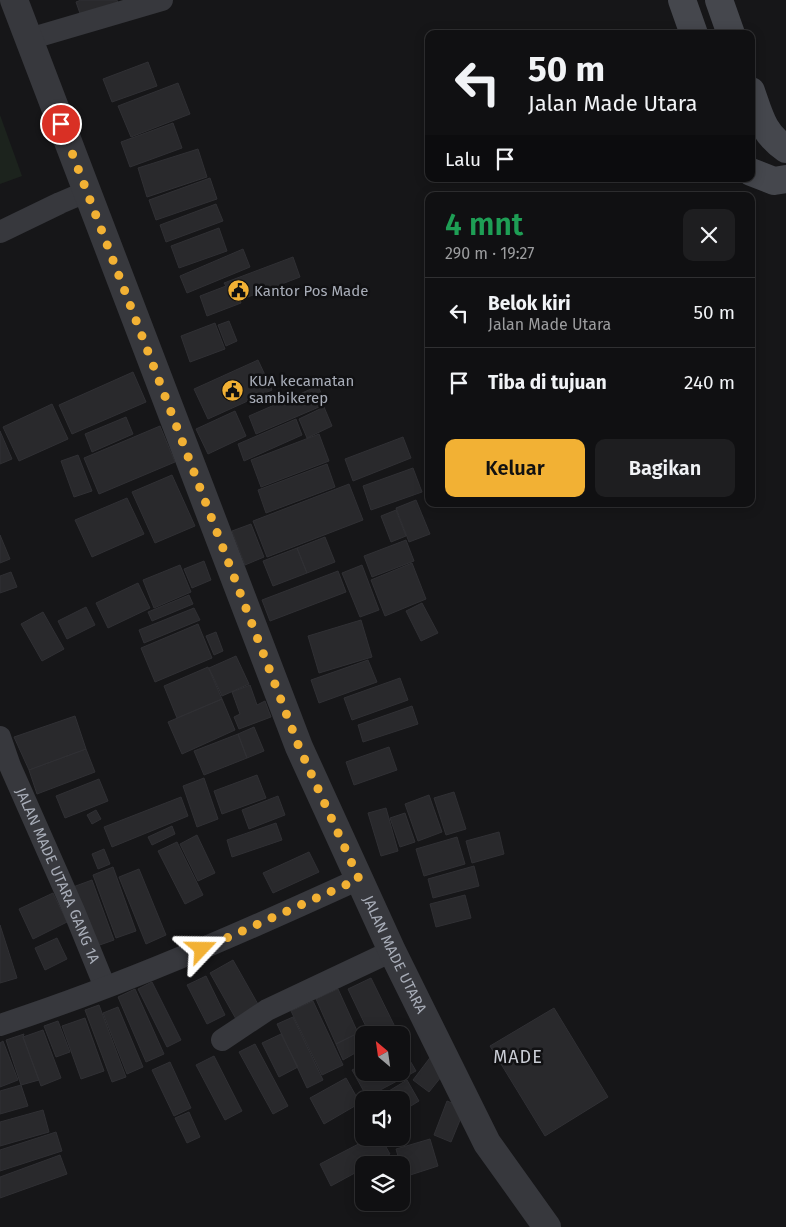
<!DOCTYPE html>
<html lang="id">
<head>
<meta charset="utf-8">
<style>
	:root { --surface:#101012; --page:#1e1e20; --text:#f1f3f6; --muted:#9c9d9f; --line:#303032; --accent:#f2b134 }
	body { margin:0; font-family:"Fira Sans",sans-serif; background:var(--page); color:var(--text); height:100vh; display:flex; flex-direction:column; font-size:19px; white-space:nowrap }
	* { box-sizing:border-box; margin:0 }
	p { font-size:16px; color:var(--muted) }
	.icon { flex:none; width:28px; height:28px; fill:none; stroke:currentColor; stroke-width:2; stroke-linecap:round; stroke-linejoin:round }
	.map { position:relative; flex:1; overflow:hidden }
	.drawer { position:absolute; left:425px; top:192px; width:330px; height:315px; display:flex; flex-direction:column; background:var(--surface); border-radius:10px; box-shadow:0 2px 12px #0003,0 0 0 1px var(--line) }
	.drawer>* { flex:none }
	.hud { position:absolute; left:425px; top:30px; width:330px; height:152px; border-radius:10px; box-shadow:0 2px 12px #0003,0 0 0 1px var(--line); background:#101012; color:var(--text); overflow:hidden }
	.needle { width:32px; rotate:331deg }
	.tools { position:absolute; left:355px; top:1026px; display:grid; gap:10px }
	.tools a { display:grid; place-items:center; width:55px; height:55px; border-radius:10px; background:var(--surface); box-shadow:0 2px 12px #0003,0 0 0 1px var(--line); font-size:25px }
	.pin { position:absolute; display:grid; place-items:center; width:42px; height:42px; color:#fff; margin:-21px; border:2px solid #fff; border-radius:50%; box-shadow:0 1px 5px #0007 }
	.me { position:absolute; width:55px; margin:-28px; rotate:67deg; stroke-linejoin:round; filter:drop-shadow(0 0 4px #0008) }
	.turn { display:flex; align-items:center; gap:18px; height:105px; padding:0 20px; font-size:22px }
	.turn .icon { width:65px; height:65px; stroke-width:2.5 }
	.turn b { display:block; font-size:35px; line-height:42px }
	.then { display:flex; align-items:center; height:48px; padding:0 20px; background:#0003; gap:10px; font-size:19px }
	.round { display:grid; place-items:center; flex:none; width:52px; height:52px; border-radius:10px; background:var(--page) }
	.head { display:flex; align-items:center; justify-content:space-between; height:85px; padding:0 20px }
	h1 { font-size:30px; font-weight:600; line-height:38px; color:#1e9e55 }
	.button { display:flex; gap:10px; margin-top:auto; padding:10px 20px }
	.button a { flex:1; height:58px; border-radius:10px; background:var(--accent); color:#111; font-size:20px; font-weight:600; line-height:58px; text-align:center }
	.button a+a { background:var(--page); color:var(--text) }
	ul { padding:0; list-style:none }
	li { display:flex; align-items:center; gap:15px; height:70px; padding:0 20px; border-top:1px solid var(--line) }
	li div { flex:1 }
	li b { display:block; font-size:19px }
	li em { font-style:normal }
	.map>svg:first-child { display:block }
</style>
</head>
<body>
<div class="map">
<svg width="786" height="1227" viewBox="0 0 786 1227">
	<rect width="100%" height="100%" fill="#161618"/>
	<path fill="#1c231d" d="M0,115L22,176L0,184Z"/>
	<path fill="#29292c" stroke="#303034" d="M81,0H117L119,7L82,19L76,2Z
		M148,62L157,86L112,102L103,79Z
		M178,83L190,114L131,137L118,106Z
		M173,123L182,148L130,167L121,142Z
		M198,149L207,177L147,197L138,168Z
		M210,178L217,199L156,220L149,200Z
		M216,204L223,221L166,242L160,225Z
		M219,228L227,251L179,268L171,246Z
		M243,249L250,267L187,293L180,276Z
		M293,257L300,277L240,300L241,303L207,316L200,296L226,286L224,283Z
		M229,321L237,341L226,346L218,325Z
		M215,323L225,349L190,362L181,336Z
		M258,360L272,390L208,419L194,389Z
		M133,372L146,402L72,434L59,405Z
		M318,386L326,404L256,434L249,416Z
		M52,404L68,439L19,461L3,427Z
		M324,407L332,426L307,438L299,419Z
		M235,411L246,436L208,454L196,429Z
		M126,417L133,434L92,452L85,434Z
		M296,419L302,435L244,461L238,444Z
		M160,426L175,462L99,494L84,458Z
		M0,431L12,459L0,464Z
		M319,434L329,461L261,487L251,460Z
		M403,437L411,458L353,481L345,459Z
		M78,455L92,491L74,497L61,461Z
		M327,464L335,487L266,513L258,490Z
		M413,468L422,492L371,510L363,486Z
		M172,475L195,526L155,543L132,492Z
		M349,484L363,520L267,557L253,521Z
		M127,498L144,534L92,557L75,520Z
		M416,500L430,534L409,542L396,508Z
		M396,510L406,536L391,542L381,516Z
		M251,524L264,557L245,565L232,531Z
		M0,535L10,559L0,563Z
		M325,537L335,562L307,573L297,548Z
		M406,540L414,561L372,577L364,556Z
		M297,548L307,573L273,586L263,561Z
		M204,561L211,580L192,588L184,569Z
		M412,563L426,599L385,616L371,580Z
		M180,565L191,592L154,608L143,580Z
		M362,565L379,610L360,617L342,573Z
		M338,571L346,592L270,621L262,600Z
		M11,572L17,587L0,593V576Z
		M138,583L150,608L108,628L96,603Z
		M189,595L193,604L152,621L148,612Z
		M422,603L438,633L421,641L406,611Z
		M86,607L95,625L67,639L58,621Z
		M194,608L200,620L144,643L139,630Z
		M43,612L64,649L42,661L21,624Z
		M361,620L372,657L319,673L308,636Z
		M198,624L212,658L155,682L141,648Z
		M216,632L223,651L214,655L206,636Z
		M236,656L249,684L222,696L209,668Z
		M368,660L377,682L319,703L311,680Z
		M208,667L222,699L177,718L164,686Z
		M400,678L408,700L352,720L344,698Z
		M250,685L257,705L265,701L271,717L239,729L234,717L240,714L232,692Z
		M222,699L235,730L182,754L168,722Z
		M412,706L418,724L363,742L358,725Z
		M75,716L86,749L29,770L14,737Z
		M254,727L264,751L247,758L238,734Z
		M238,734L247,758L204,775L194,751Z
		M389,747L397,770L354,785L346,762Z
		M86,749L95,772L37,794L29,770Z
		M257,775L266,798L222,814L214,791Z
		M204,778L218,819L197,827L183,786Z
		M99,779L108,801L65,818L56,796Z
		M454,792L466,829L446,835L434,798Z
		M429,795L442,832L418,841L405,804Z
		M278,796L285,815L249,829L242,810Z
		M181,797L188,816L112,847L104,827Z
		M386,808L398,851L381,856L368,813Z
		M96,810L101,819L92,824L87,815Z
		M405,813L415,842L400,847L390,818Z
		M276,823L282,840L232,857L227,840Z
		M172,826L175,834L152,845L148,837Z
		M499,832L504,854L472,863L466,841Z
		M197,835L215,873L198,881L180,844Z
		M457,837L465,864L424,876L416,849Z
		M177,842L203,895L185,904L158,851Z
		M104,849L110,864L98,869L92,854Z
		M309,852L319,872L273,893L263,873Z
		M474,866L479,886L433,898L428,879Z
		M113,867L136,931L116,938L93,875Z
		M139,869L166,935L146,944L119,877Z
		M92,880L114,940L94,947L73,887Z
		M53,893L67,922L33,939L19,909Z
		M465,895L471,918L436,927L430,904Z
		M0,925L17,978L0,983Z
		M57,938L67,959L45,970L35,948Z
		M233,960L259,1006L236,1019L210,973Z
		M206,976L225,1015L207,1024L187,985Z
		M371,978L399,1035H370L348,989Z
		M152,982L181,1040L167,1047L138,989Z
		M135,989L164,1054L146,1062L118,997Z
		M338,989L358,1033L336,1044L316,999Z
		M313,1001L343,1065L322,1075L291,1011Z
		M99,1005L126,1077L112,1082L85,1010Z
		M118,1007L143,1067L127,1074L103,1013Z
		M554,1008L608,1097L545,1136L490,1046Z
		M293,1017L323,1080L307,1088L277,1024Z
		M85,1018L104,1071L81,1079L62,1026Z
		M58,1021L70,1052L56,1057L44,1026Z
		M43,1030L61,1078L41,1086L23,1037Z
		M358,1033L364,1043V1048L343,1060L336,1044Z
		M24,1034L23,1037L39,1080L21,1085L6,1040Z
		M281,1034L298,1067L279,1077L262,1043Z
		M3,1041L18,1080L0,1087V1043Z
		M255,1044L288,1106L273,1114L239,1052Z
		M401,1045L416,1071L367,1097L352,1070L364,1064V1072H401Z
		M432,1055L449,1067L429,1092L413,1080Z
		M214,1056L242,1111L225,1120L196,1065Z
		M170,1062L191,1108L174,1116L152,1070Z
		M346,1078L360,1103L324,1124L310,1098Z
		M407,1080L419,1101L401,1112V1100H374Z
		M21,1085L28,1106L0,1114V1091Z
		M447,1101L465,1108L451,1142L434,1135Z
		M43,1110L49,1132L0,1146V1122Z
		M189,1112L200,1137L187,1143L175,1118Z
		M56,1132L62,1151L0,1171V1150Z
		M370,1138H381L390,1154L370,1165H364V1168L331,1186L320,1164Z
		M430,1139L438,1166L404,1177L396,1149Z
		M60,1155L67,1174L0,1198V1177Z"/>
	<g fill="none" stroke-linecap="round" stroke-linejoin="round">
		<g stroke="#37383d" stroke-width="22">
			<path d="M29,39L162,0"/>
			<path d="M0,232L60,203L88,191"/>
			<path id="s1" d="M0,737L10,766L74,911L105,987"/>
			<path d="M0,1025C123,985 241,933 359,879"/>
			<path d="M222,1040L267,1010L392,951"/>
		</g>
		<path stroke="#37383d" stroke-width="28" id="s2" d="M14,0L299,747L392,951L487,1143L547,1227"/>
		<path stroke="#45474d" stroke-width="28" d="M682,0L694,34
			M719,0L731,34
			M751,91C760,117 763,133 786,149
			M751,172L774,181L786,179"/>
	</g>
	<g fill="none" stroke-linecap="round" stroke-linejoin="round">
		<path stroke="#f2b134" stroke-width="9" stroke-dasharray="0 16.2" d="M61,124L299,747L359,879L202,949"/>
	</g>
	<defs>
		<symbol id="civic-disc" viewBox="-11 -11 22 22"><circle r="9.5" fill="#f2b134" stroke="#111113"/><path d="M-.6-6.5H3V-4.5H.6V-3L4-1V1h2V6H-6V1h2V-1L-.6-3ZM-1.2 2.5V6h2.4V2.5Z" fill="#111"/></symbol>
	</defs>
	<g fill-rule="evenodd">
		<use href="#civic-disc" x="226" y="278" width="25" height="25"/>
		<use href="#civic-disc" x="220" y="378" width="25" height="25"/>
	</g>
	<g text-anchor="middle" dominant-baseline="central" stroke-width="5" stroke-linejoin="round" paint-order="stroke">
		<g font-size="15" fill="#a8adb8" stroke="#111113" text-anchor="start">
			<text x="254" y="291">Kantor Pos Made</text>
			<text x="249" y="381">KUA kecamatan<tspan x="249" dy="17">sambikerep</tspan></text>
		</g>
		<g font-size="15" fill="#a8adb8" stroke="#111113">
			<text stroke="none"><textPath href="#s1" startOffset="150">JALAN MADE UTARA GANG 1A</textPath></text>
			<text stroke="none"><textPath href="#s2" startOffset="1028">JALAN MADE UTARA</textPath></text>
		</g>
		<g font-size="18" letter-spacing="1" fill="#c9ccd4" stroke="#111113">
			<text x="518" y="1057">MADE</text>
		</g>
	</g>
</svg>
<div class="tools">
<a><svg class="needle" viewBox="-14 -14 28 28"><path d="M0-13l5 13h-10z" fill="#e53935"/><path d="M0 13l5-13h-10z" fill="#9c9d9f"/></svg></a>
<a><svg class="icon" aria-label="sound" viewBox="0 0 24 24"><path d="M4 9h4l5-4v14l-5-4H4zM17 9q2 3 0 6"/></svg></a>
<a><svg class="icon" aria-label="layers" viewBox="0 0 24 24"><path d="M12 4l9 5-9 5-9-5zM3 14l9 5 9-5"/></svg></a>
</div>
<div class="pin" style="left:61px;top:124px;background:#d93025"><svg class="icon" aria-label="arrive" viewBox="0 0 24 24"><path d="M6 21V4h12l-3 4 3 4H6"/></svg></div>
<svg class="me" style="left:202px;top:949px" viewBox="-20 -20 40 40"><path d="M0-17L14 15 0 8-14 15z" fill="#f2b134" stroke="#fff" stroke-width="4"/></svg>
<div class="hud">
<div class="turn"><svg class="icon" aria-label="left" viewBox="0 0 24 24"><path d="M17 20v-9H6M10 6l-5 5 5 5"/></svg><div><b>50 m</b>Jalan Made Utara</div></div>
<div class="then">Lalu<svg class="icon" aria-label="arrive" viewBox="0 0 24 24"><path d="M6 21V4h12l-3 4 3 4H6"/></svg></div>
</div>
<section class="drawer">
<div class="head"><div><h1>4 mnt</h1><p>290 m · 19:27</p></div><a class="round"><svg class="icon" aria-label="close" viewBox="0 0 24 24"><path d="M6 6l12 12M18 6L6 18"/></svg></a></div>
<ul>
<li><svg class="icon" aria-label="left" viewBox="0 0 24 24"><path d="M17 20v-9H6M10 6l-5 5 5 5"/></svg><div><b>Belok kiri</b><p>Jalan Made Utara</p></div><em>50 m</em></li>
<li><svg class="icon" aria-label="arrive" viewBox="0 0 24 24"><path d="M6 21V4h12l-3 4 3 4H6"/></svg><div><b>Tiba di tujuan</b></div><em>240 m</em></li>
</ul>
<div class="button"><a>Keluar</a><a>Bagikan</a></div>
</section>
</div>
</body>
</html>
